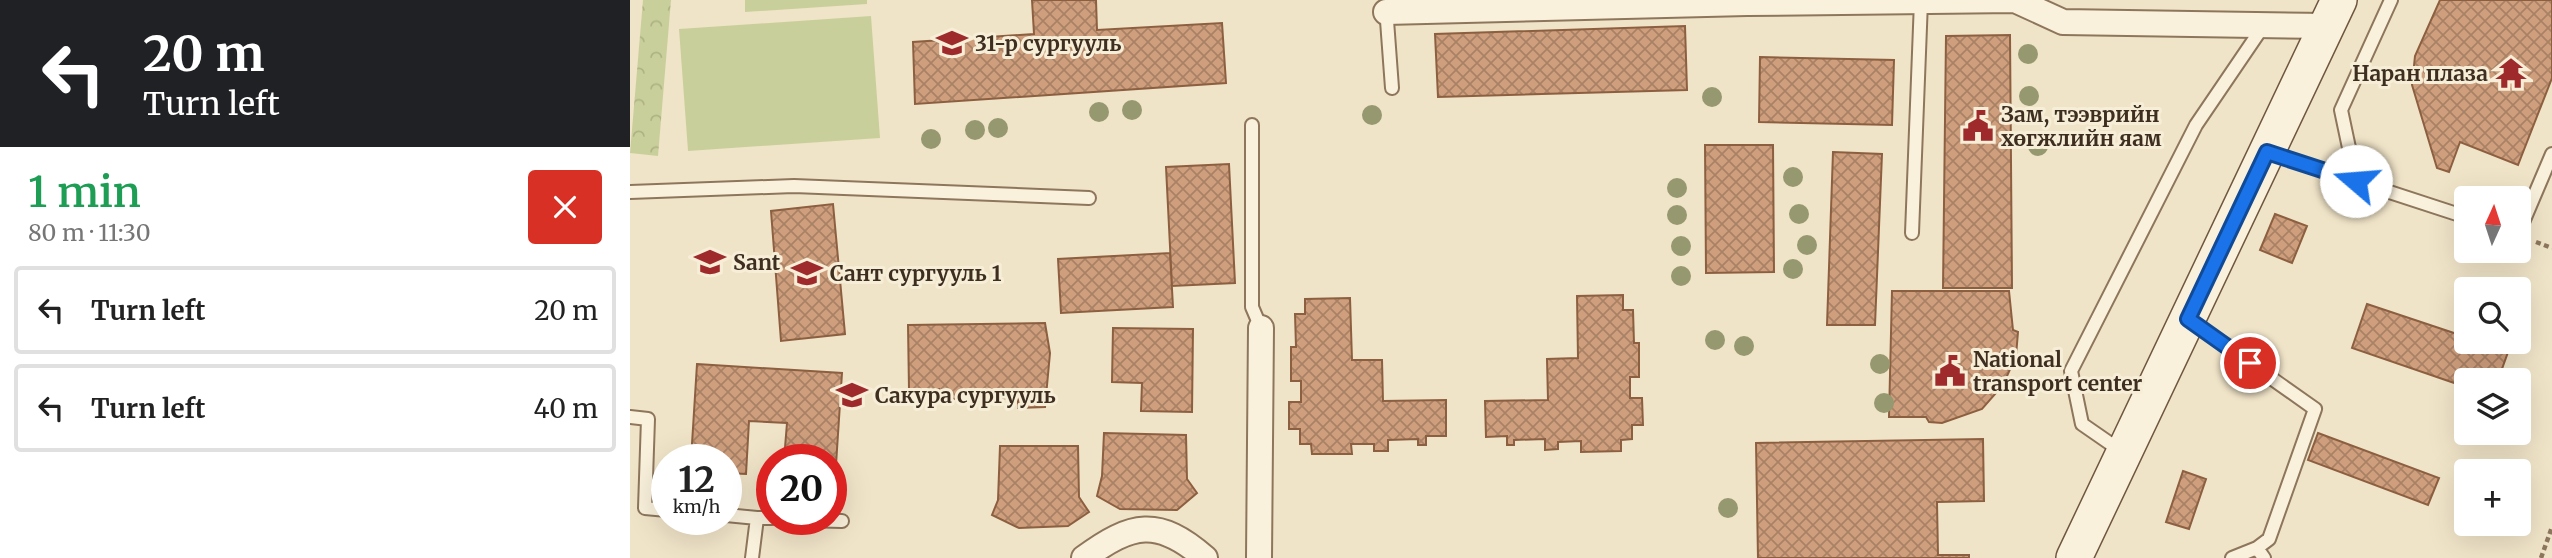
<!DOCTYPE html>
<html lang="en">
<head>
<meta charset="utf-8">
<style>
	:root { --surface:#fff; --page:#f2f2f2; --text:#222; --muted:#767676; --line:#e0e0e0 }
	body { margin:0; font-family:Merriweather,serif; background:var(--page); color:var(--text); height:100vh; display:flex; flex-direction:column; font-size:26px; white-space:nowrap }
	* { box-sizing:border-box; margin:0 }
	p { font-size:23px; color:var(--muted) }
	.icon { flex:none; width:38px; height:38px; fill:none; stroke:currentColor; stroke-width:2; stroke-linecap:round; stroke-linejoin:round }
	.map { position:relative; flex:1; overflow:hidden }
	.side { display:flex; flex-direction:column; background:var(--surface); width:630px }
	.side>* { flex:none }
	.hud { background:#202124; color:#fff; overflow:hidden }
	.needle { width:46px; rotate:3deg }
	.tools { position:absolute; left:1824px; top:186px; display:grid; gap:14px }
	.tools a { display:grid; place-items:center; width:77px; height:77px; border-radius:7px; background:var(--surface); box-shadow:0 7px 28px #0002; font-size:35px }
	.speed { position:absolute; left:21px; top:444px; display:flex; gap:14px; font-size:35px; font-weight:700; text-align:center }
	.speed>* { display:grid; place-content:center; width:91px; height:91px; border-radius:50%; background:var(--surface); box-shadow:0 7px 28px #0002; line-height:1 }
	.speed small { font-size:18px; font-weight:400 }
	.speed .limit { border:10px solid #d22; background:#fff; color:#111 }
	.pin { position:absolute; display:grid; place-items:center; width:60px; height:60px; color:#fff; margin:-30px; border:4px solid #fff; border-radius:50%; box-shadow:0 2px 7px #0007 }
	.me { position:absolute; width:77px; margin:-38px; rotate:288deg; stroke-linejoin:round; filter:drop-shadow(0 0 5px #0008) }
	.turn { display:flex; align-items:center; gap:24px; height:147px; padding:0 28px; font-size:32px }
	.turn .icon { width:91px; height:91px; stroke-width:2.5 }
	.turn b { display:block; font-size:49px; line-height:60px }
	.round { display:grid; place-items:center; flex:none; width:74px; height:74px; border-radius:7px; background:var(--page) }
	.head { display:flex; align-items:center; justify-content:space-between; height:119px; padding:0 28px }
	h1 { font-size:42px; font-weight:600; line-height:52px; color:#1e9e55 }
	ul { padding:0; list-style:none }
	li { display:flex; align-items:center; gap:21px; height:88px; margin:0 14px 10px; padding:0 14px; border:4px solid var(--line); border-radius:7px }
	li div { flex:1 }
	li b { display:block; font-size:26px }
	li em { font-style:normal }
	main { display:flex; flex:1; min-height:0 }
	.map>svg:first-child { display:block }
</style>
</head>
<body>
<main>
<section class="side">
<div class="hud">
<div class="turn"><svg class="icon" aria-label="left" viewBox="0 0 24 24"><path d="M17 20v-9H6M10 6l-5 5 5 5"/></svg><div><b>20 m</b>Turn left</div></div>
</div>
<div class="head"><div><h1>1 min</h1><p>80 m · 11:30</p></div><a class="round" style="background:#d93025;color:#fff"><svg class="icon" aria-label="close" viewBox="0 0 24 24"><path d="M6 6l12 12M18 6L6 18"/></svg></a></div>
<ul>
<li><svg class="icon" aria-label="left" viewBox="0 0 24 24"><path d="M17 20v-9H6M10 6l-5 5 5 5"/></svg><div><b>Turn left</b></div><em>20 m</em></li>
<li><svg class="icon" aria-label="left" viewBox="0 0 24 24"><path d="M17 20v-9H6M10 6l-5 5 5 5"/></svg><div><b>Turn left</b></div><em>40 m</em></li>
</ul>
</section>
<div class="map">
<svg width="1922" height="558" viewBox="0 0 1922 558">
	<defs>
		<pattern id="forest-crowns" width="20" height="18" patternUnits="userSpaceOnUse" patternTransform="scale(1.75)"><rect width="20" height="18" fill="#c9cf9b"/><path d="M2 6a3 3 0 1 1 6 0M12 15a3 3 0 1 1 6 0" fill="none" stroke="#aeb285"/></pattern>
		<pattern id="building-cross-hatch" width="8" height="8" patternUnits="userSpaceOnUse" patternTransform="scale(1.75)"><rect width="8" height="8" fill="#cf9f7d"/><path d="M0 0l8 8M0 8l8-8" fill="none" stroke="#a98266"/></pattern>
	</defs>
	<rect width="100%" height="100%" fill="#f0e4c8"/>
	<path fill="#c9cf9b" d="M115,0H237V4L115,12Z
		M241,16L250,138L58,151L49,29Z"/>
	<path fill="url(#forest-crowns)" d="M13,0H41L28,156L0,153Z"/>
	<path fill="url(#building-cross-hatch)" stroke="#8d5f41" stroke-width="2" d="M402,0H466L467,30L592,23L596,83L285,104L283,42L404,34Z
		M1810,0H1922V78L1888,165L1830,142L1819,172L1807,168L1782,85L1785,56Z
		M1810,0H1922V78L1888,165L1830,142L1819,172L1807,168L1782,85L1785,56Z
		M1055,26L1057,90L808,97L805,34Z
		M1380,35L1382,288H1313L1316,36Z
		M1130,57L1264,60L1262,125L1129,122Z
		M1075,145H1143L1144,272L1076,273Z
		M1203,152L1252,154L1245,325H1197Z
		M599,164L605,283L542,286L536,167Z
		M203,204L215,334L151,341L141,211Z
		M1645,214L1677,226L1662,263L1630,250Z
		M540,253L543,307L431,313L428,259Z
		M1262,291H1379L1383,330L1388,332L1386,356L1373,385L1352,409L1312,423L1299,422L1296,417H1259Z
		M993,295V310H1003L1004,343H1009V377H1000V398H1012L1013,425H1002V439L991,440V451L951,452V441L928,442V449L915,450V439L884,440V445H877V436L856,437L855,401L918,400L917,359L948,358L947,296Z
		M720,298L722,360H752L753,401L816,400V436H796V445H788V439L758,440V451H744V444H721L722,454H682L681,444H670V429H659V402H671V381H661V347H666L665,314H675V299Z
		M1737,304L1836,337V341H1847L1878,352L1868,380H1836V387L1722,348Z
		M415,323L420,353L415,407L388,408V398L309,399V389H279L278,325Z
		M483,328L563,329L562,412L511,411L512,383L482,382Z
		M67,364L212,373L205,480L201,479V460H154L157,423L119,421L116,474L96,473V460H61Z
		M474,433L556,435L557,479L567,493L547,510L490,509L467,496L472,476Z
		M1688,433L1809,478L1798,505L1678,460Z
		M1353,439L1354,501L1307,502L1308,555H1339V558H1128L1126,443Z
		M1353,439L1354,501L1307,502L1308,555H1339V558H1128L1126,443Z
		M370,446H448L449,497L459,512L438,526L389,528L362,515L368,500Z
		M1553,471L1576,479L1559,529L1536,522Z"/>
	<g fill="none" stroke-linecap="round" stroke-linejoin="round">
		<defs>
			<path id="lane" d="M756,7L762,88
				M622,125V307L631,328
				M1640,153L1836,217
				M1726,181L1711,110L1761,0
				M0,192L164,186L459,198
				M1282,233L1291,1
				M1888,234L1922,154
				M1559,320L1685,409L1639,539L1627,548
				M0,417L18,419L15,508L37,510
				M1491,451L1452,424L1441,371L1566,125L1634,25
				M96,515L127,518L122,558
				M127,518H142
				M173,520L212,521
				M1602,558L1627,548L1634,558"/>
			<path id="street" d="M756,12L1117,3L1385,0L1433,22L1697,26
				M454,558C502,523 528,517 575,558
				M629,558L631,328"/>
			<path id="secondary" d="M1444,558L1709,0"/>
		</defs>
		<use href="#lane" stroke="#8d765c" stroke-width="16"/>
		<use href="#street" stroke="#8d765c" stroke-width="28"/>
		<use href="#secondary" stroke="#6f573f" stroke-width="38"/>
		<path stroke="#8d765c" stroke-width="4.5" stroke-dasharray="5 3.5" stroke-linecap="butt" d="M1906,242L1922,248
			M1911,558L1922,527"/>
		<use href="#lane" stroke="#faf1dc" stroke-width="12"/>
		<use href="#street" stroke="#faf1dc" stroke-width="24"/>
		<use href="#secondary" stroke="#faf1dc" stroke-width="35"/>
	</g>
	<g fill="#96986f">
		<circle cx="1398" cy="54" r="10"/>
		<circle cx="1399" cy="96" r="10"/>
		<circle cx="1082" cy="97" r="10"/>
		<circle cx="502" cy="110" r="10"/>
		<circle cx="469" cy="112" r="10"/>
		<circle cx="742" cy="115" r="10"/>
		<circle cx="368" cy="128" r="10"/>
		<circle cx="345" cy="130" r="10"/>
		<circle cx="301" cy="139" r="10"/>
		<circle cx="1408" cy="146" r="10"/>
		<circle cx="1163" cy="177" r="10"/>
		<circle cx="1047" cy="188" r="10"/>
		<circle cx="1169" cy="214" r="10"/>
		<circle cx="1047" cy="215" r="10"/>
		<circle cx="1177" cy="245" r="10"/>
		<circle cx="1051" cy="246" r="10"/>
		<circle cx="1163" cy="269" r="10"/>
		<circle cx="1051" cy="276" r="10"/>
		<circle cx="1085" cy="340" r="10"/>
		<circle cx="1114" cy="346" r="10"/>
		<circle cx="1250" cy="364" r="10"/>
		<circle cx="1254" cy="403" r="10"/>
		<circle cx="1098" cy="508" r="10"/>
	</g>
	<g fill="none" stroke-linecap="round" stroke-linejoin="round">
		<defs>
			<path id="route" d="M1620,363L1558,319L1637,152L1726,181"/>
		</defs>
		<use href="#route" stroke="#114b97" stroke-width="18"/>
		<use href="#route" stroke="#1a73e8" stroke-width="12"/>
	</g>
	<defs>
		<symbol id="school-bare" viewBox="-9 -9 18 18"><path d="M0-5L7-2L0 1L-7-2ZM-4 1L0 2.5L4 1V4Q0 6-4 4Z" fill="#9e2a2b" stroke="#f7eed8" stroke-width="2.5" paint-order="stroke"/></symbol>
		<symbol id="temple-bare" viewBox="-9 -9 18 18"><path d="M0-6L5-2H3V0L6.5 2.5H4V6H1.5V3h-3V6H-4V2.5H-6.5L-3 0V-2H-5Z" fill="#9e2a2b" stroke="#f7eed8" stroke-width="2.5" paint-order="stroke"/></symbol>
		<symbol id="civic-bare" viewBox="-9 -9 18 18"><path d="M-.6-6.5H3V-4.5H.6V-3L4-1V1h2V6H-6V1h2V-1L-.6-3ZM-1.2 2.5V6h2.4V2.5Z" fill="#9e2a2b" stroke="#f7eed8" stroke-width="2.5" paint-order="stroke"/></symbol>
	</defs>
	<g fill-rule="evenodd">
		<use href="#school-bare" x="300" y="21" width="44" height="44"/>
		<use href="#temple-bare" x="1859" y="51" width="44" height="44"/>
		<use href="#civic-bare" x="1326" y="104" width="44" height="44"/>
		<use href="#school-bare" x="58" y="240" width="44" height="44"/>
		<use href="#school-bare" x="155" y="251" width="44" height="44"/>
		<use href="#civic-bare" x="1298" y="349" width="44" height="44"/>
		<use href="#school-bare" x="200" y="373" width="44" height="44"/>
	</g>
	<g text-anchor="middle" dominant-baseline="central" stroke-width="6" stroke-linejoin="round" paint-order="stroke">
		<g font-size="21" font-weight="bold" fill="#3d2e20" stroke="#f7eed8" text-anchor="start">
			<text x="345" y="43">31-р сургууль</text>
			<text x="1858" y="73" text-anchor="end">Наран плаза</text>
			<text x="1371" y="114">Зам, тээврийн<tspan x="1371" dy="24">хөгжлийн яам</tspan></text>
			<text x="103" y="262">Sant</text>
			<text x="200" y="273">Сант сургууль 1</text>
			<text x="1343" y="359">National<tspan x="1343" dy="24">transport center</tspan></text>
			<text x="245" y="395">Сакура сургууль</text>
		</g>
	</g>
</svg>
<div class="tools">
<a><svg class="needle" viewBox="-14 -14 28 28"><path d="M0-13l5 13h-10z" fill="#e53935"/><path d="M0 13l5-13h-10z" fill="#767676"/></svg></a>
<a><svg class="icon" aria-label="search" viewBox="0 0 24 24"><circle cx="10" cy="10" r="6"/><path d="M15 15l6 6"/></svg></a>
<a><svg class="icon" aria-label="layers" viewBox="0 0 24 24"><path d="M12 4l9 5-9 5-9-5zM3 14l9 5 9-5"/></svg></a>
<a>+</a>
</div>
<div class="speed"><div>12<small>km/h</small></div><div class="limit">20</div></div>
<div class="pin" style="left:1620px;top:363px;background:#d93025"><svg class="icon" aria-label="arrive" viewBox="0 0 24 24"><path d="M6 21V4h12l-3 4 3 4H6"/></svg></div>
<svg class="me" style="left:1726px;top:181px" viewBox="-20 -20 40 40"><circle r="19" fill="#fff"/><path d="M0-13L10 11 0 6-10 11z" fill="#1a73e8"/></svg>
</div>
</main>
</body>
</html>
